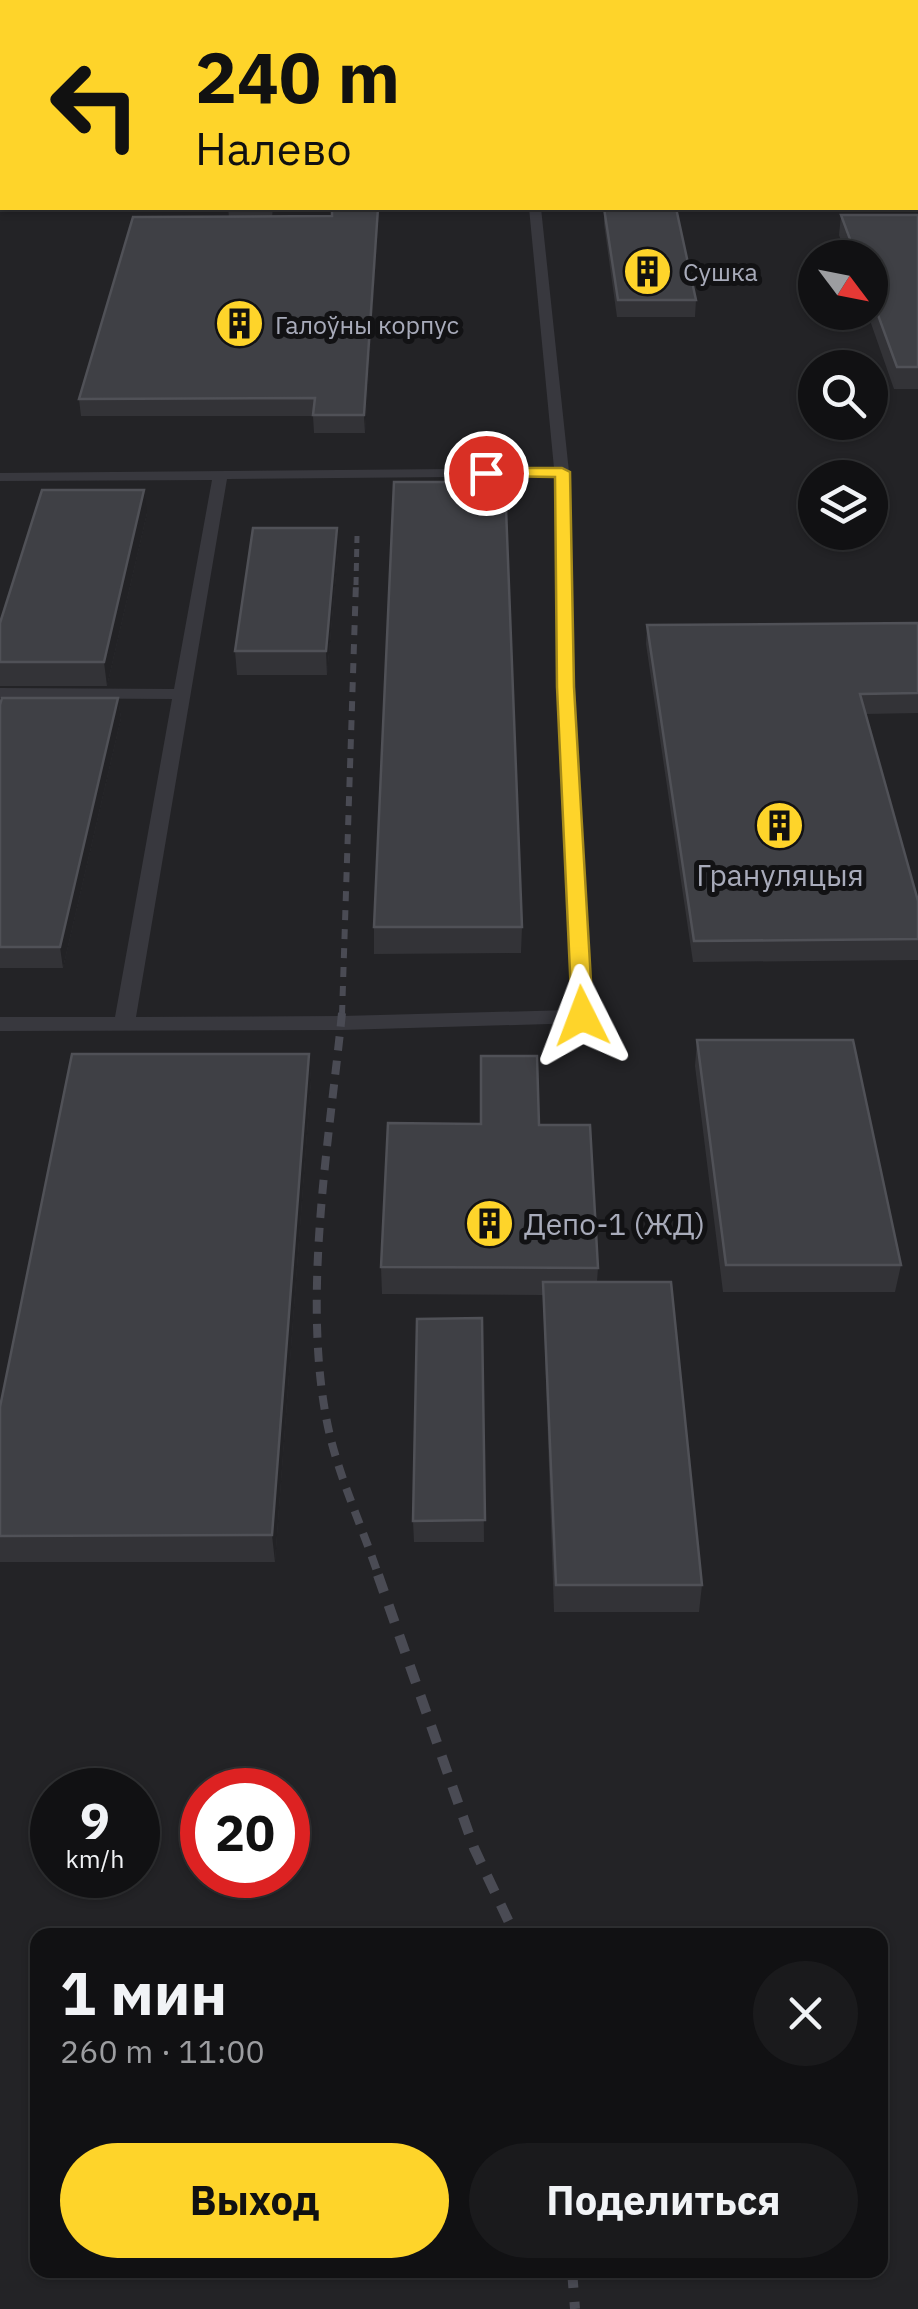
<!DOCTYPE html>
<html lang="ru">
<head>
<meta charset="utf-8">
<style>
	:root { --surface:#111113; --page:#1a1a1c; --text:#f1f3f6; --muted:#9c9da0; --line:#303133; --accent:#fed42a }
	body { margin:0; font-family:"IBM Plex Sans",sans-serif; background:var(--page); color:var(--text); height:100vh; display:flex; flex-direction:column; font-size:38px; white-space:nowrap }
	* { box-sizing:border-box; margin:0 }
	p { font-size:32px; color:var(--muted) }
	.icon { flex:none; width:55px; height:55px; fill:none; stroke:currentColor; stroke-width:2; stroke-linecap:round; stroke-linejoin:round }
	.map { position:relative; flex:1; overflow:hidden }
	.details { position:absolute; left:30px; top:1928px; width:858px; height:350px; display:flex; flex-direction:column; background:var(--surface); border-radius:20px; box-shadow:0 2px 8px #0004,0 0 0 2px var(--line) }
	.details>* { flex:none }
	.banner { position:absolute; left:0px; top:0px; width:920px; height:210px; box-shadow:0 2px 8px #0004,0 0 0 2px var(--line); background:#fed42a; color:#111; overflow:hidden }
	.needle { width:65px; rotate:122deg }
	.buttons { position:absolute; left:798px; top:240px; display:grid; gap:20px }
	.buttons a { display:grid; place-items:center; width:90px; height:90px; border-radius:50%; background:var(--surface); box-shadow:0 2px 8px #0004,0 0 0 2px var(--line); font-size:50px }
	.speed { position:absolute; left:30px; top:1768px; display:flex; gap:20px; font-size:50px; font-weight:700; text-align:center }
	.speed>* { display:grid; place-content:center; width:130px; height:130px; border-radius:50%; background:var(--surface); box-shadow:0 2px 8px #0004,0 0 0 2px var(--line); line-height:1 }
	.speed small { font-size:25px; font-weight:400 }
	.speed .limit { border:15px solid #d22; background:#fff; color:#111 }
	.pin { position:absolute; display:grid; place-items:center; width:85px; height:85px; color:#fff; margin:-42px; border:5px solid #fff; border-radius:50%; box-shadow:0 2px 10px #0007 }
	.me { position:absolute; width:110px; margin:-55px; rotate:357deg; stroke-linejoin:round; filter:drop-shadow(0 0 8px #0008) }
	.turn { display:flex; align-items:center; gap:35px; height:210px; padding:0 30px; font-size:45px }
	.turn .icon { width:130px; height:130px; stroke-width:2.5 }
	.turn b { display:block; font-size:70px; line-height:85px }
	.round { display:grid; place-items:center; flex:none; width:105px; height:105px; border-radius:52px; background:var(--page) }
	.headline { display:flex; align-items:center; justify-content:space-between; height:170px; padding:0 30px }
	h1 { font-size:60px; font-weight:800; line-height:75px }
	.button { display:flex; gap:20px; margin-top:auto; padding:20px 30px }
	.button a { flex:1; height:115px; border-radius:60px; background:var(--accent); color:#111; font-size:40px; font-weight:800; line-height:115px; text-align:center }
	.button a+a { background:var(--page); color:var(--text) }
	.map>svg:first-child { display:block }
</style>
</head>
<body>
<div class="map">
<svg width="918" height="2309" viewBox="0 0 918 2309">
	<rect width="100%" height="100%" fill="#171719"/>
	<path fill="#232326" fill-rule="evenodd" d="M0,0H918V2309H0ZM2,2H918V208H2ZM815,258H870V312H815ZM815,368H870V422H815ZM815,478H870V532H815ZM52,1790H138V1875H52ZM202,1790H288V1875H202ZM38,1935H880V2270H38Z"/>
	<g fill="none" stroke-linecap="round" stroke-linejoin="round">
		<path fill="#38383e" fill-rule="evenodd" d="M905,0H915L916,2H907Z
			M0,85H2V91H0Z
			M529,208H541L569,472L575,687L592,1016L582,1023L342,1030L0,1031V1017H115L172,699L0,698V688L174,689L212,480L0,481V473L554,468ZM555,476L557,687L571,1010L342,1016L136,1017L227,479Z"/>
		<path stroke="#4a4b54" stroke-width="5" stroke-dasharray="8 6" stroke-linecap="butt" d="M356,585L357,536"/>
		<path stroke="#4a4b54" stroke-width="6" stroke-dasharray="10 9" stroke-linecap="butt" d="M342,1015L356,582"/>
		<path stroke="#4a4b54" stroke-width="8" stroke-dasharray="14 10" stroke-linecap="butt" d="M342,1013C329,1145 299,1310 331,1440C343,1486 364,1532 379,1577"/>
		<path stroke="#4a4b54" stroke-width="10" stroke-dasharray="18 14" stroke-linecap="butt" d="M378,1575L474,1848L515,1935
			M572,2270L575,2309"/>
	</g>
	<path fill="#333337" d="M0,0H16L15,2H2V6H0Z
		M430,0H497V2H430Z
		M820,0H889L885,2H837Z
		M0,100H2V127H0Z
		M2,152V207H0V158Z
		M228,208H273L272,217L332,216V208H379L365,433H314L313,416H81L79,399L229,217Z
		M604,208L696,300L695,317H617L604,224Z
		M841,215H918V389H894L867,312H870V258H847L839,235Z
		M147,513L107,686H0V623Z
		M338,552L327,675H237L235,651Z
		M918,623V713L865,714L918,901V960L693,962L646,644L647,625Z
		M118,698L121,718L63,968H0V705Z
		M374,927H522L521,953L374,954Z
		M697,1040L901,1265L895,1292H723L695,1066Z
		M309,1054L311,1080L275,1562H0V1407Z
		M539,1125L598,1268L597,1282L702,1585L699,1612H554L543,1295L382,1294L381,1267Z
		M482,1318L484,1542H414L413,1521Z"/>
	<path fill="#222225" d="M754,0H772L767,2H749Z
		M378,208H379L365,433L364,415Z
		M144,490L147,513L107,686L104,662Z
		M337,528L338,552L327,675L326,651Z
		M118,698L121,718L63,968L60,947Z
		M309,1054L311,1080L275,1562L272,1535Z"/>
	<path fill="#3f4045" stroke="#505157" stroke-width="2.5" d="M725,0H754L749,2Z
		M2,152V188H0V158Z
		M332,208H378L364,415H313L315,398L79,399L133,217L332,216Z
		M604,208H676L696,300H618Z
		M841,215H918V367H897L870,293V258H857Z
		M394,482H505L522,927H374Z
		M42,490H144L104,662H0V623Z
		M253,528H337L326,651H235Z
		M918,623V693L860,694L918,901V939L694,941L647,625Z
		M2,698H118L60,947H0V705Z
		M697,1040H853L901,1265H726Z
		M72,1054H309L272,1535L0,1536V1407Z
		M481,1056H537L539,1125H590L598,1268L381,1267L388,1123L481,1124Z
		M543,1282H671L702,1585H556Z
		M482,1318L485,1520L413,1521L417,1319Z"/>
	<path fill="#fed42a" stroke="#a58a1b" stroke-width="2.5" d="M486,468H562L570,472L574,687L593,1016L582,1022L572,1016L557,687L555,477L481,476V470Z"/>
	<defs>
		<symbol id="building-disc" viewBox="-11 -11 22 22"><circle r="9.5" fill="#fed42a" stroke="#121214"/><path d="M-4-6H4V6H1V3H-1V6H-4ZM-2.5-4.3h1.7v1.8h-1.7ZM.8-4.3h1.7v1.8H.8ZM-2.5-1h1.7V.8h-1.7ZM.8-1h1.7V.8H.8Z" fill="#111"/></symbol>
	</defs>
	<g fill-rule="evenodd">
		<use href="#building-disc" x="620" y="244" width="55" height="55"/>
		<use href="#building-disc" x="212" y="296" width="55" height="55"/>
		<use href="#building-disc" x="752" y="798" width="55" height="55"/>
		<use href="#building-disc" x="462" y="1196" width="55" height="55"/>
	</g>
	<g text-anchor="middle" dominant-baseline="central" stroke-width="10" stroke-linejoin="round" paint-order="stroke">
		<g font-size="25" fill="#a8abba" stroke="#121214" text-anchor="start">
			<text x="683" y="271">Сушка</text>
			<text x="275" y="324">Галоўны корпус</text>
		</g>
		<g font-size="30" fill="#a8abba" stroke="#121214">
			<text x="780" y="874">Грануляцыя</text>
			<text x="524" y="1223" text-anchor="start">Депо-1 (ЖД)</text>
		</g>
	</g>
</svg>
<div class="buttons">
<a><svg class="needle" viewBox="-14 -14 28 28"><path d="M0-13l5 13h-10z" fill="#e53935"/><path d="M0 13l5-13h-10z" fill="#9c9da0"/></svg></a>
<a><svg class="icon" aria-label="search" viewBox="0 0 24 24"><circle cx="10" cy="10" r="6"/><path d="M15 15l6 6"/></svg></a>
<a><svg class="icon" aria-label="layers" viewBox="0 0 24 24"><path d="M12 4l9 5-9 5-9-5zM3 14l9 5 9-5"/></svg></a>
</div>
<div class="speed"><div>9<small>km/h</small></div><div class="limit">20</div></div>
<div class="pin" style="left:486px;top:473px;background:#d93025"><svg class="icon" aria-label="arrive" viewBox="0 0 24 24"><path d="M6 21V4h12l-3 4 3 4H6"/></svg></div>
<svg class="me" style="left:582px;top:1016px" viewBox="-20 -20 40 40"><path d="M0-17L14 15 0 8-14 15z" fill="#fed42a" stroke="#fff" stroke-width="4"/></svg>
<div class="banner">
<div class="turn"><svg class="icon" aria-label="left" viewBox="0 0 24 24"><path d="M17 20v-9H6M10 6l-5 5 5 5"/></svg><div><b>240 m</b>Налево</div></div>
</div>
<section class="details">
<div class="headline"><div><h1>1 мин</h1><p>260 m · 11:00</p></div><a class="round"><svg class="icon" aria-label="close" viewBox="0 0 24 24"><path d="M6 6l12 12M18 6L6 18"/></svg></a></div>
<div class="button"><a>Выход</a><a>Поделиться</a></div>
</section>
</div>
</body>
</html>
